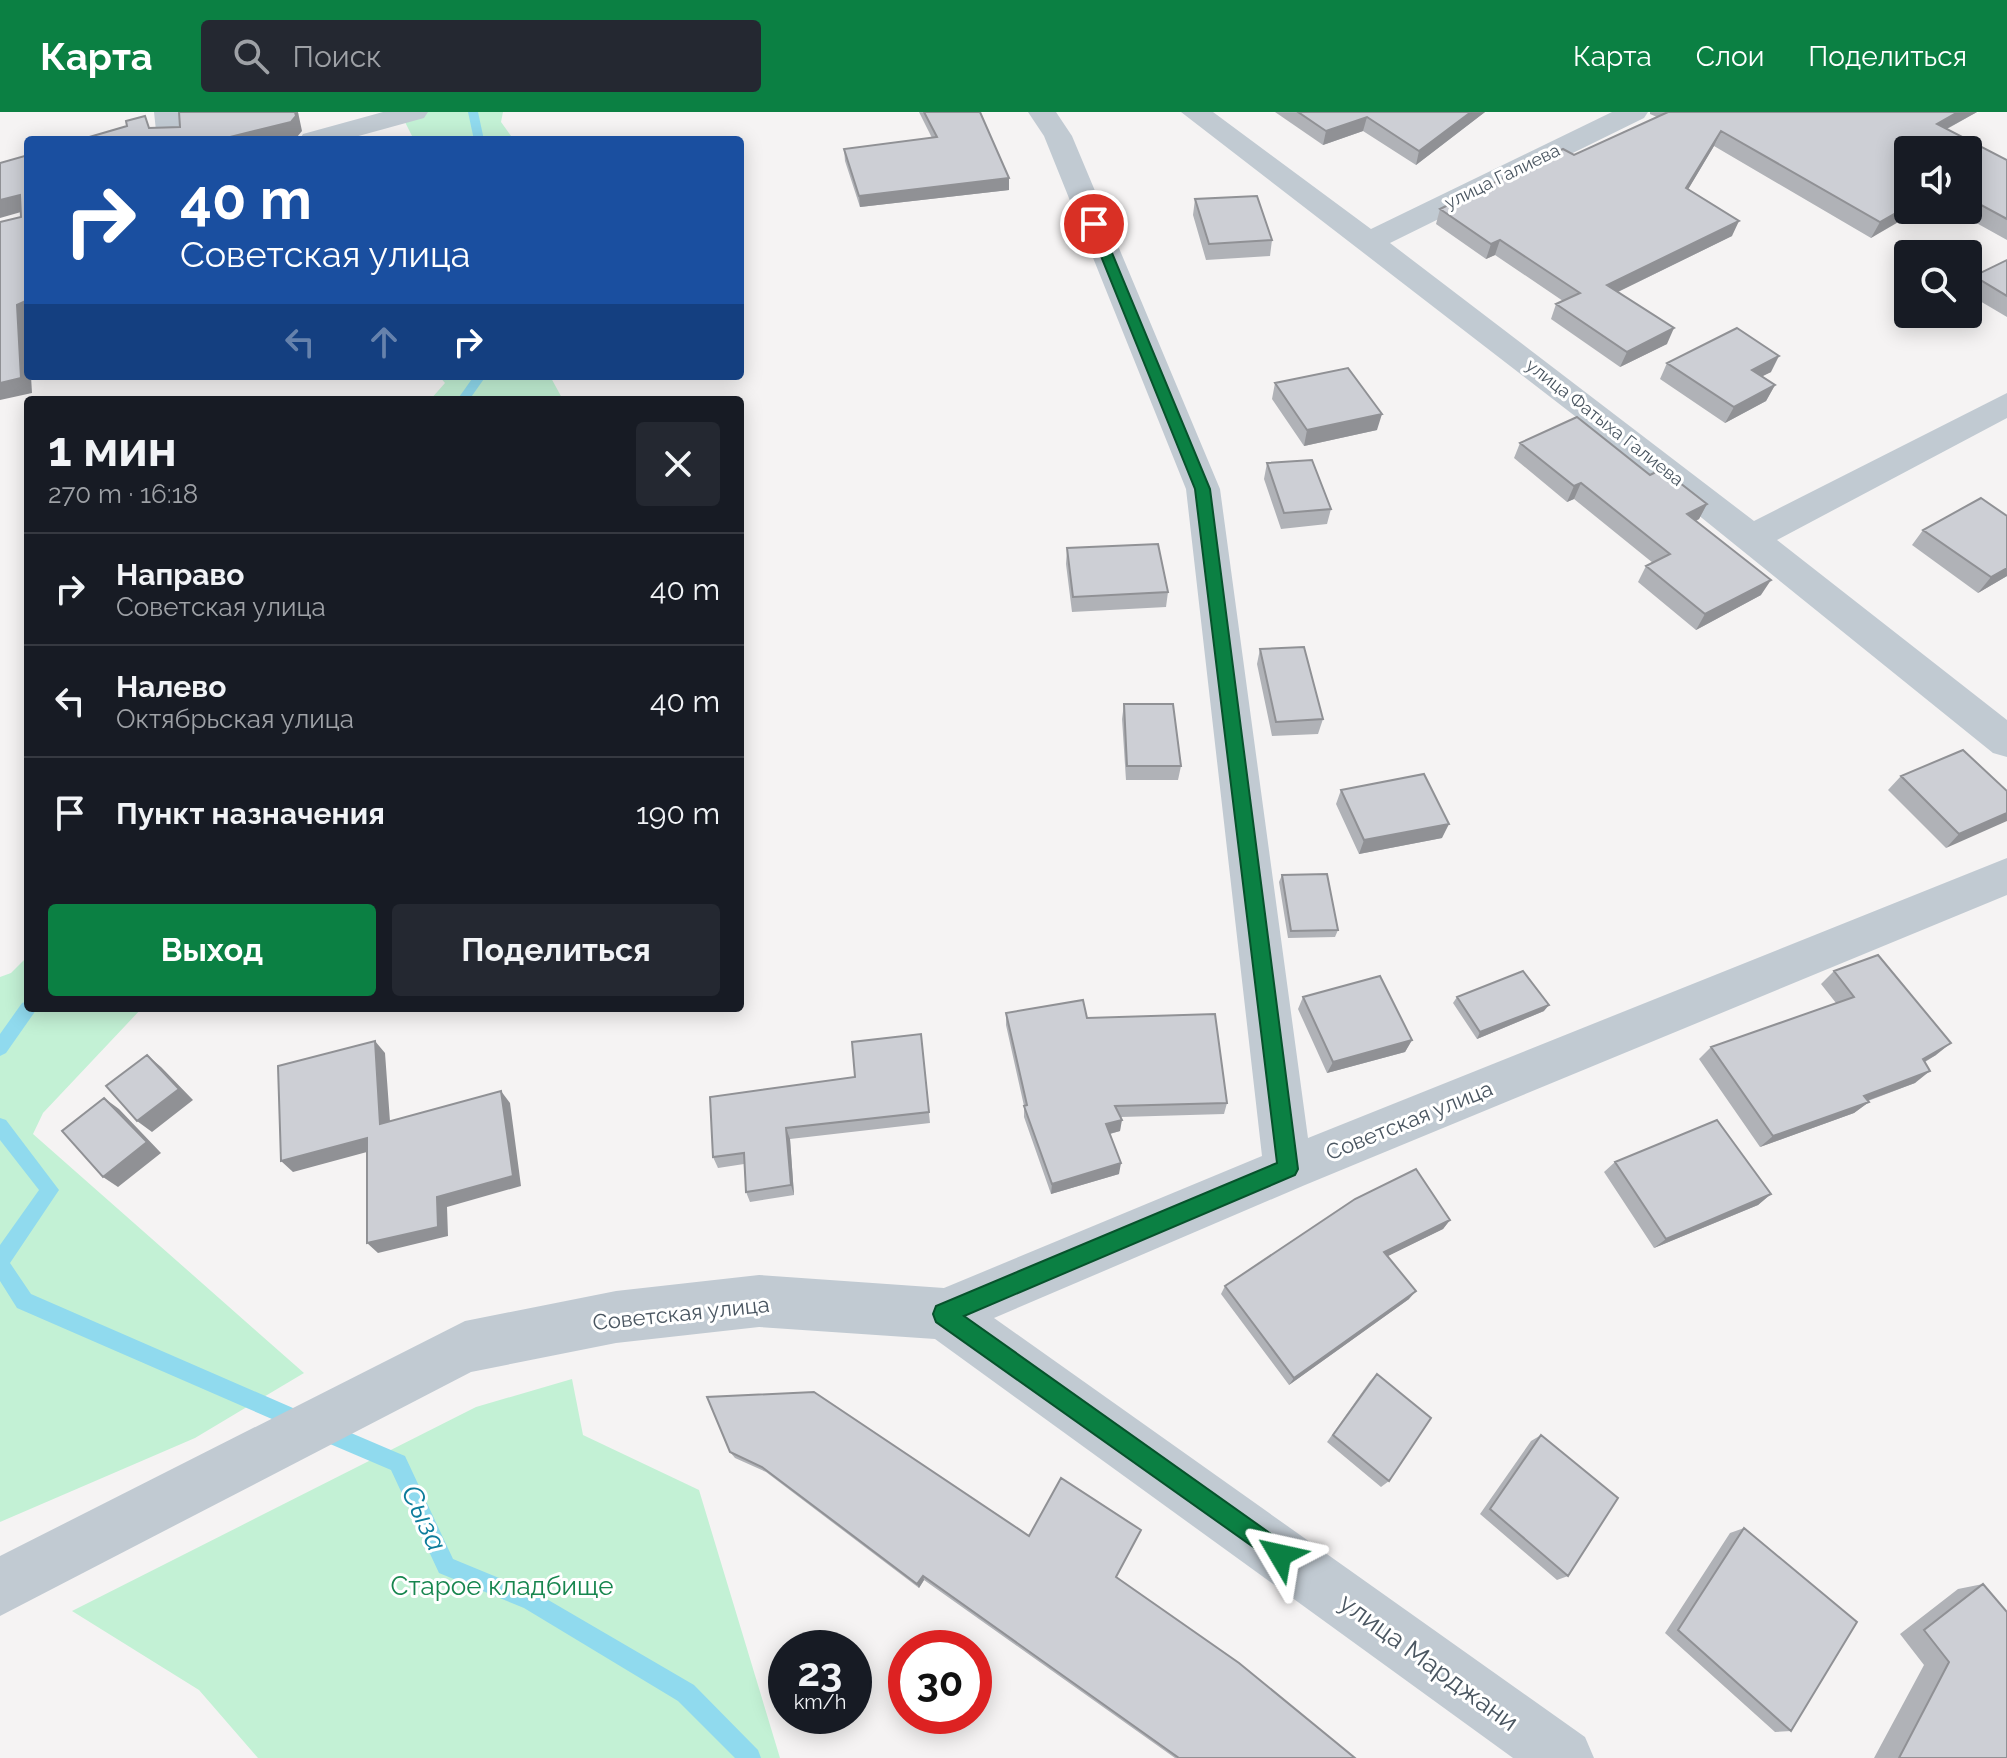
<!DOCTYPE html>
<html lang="ru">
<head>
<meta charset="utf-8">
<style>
	:root { --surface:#171b24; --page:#242831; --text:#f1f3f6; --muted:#9ea1a6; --line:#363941; --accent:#0b8043 }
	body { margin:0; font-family:Raleway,sans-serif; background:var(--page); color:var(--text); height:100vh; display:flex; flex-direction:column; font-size:30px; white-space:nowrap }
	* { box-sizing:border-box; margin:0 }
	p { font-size:26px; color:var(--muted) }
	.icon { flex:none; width:44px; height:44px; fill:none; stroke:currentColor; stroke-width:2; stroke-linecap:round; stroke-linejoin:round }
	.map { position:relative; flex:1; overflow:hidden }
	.panel { position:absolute; left:24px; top:284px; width:720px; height:616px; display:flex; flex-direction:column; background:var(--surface); border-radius:8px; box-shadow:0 4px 20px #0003 }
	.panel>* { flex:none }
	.guide { position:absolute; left:24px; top:24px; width:720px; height:244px; border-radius:8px; box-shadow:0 4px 20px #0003; background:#1a4fa0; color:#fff; overflow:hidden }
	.buttons { position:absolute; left:1894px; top:24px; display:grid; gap:16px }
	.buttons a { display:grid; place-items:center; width:88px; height:88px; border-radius:8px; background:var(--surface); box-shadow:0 4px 20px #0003; font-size:40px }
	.speed { position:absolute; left:768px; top:1518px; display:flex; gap:16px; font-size:40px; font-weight:700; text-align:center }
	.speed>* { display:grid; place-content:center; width:104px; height:104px; border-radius:50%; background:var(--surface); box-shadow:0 4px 20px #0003; line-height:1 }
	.speed small { font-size:20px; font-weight:400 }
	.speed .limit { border:12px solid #d22; background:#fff; color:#111 }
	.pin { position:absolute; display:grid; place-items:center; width:68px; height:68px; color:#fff; margin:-34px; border:4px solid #fff; border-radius:50%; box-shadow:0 2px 8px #0007 }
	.me { position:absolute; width:88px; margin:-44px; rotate:306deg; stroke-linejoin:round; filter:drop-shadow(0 0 6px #0008) }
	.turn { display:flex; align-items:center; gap:28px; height:168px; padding:0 24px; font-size:36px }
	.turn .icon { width:104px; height:104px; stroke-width:2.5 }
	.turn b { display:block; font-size:56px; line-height:68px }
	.lanes { display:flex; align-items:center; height:76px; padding:0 24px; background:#0003; justify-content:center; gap:40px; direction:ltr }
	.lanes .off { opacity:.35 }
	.round { display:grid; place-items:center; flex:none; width:84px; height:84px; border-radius:8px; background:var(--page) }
	.overview { display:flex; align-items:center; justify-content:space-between; height:136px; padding:0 24px }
	h1 { font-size:48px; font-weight:700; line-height:60px }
	.primary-button { display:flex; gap:16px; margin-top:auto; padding:16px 24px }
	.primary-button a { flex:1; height:92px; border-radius:8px; background:var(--accent); color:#fff; font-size:32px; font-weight:700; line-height:92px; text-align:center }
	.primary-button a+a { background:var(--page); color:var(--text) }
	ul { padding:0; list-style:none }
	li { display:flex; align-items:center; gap:24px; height:112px; padding:0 24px; border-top:2px solid var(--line) }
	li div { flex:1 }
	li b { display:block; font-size:30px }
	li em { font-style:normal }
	header { display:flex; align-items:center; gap:48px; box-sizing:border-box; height:112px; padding:0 40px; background:var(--accent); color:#fff }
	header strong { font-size:38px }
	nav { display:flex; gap:44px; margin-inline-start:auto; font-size:28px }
	.search { width:560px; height:72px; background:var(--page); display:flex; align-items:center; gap:20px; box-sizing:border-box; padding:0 28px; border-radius:8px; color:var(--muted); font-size:30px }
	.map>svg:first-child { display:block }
</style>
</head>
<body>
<header>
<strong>Карта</strong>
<div class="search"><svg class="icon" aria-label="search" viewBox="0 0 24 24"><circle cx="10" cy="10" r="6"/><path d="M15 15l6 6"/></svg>Поиск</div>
<nav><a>Карта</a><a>Слои</a><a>Поделиться</a></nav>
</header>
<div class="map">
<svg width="2007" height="1646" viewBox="0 0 2007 1646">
	<rect width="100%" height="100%" fill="#f5f3f3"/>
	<path fill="#c3f1d5" d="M400,0H503L501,10L514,28H418L413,26Z
		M439,264H550L562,286L430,288L445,271Z
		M28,844V896H142L43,1001L33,1022L304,1261L195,1326L0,1410V865L11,861Z
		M572,1267L583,1323L699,1378L780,1646H258L199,1578L72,1499L476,1295Z"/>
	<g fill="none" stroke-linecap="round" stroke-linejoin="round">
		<path fill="#90daee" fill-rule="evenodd" d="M468,0H478L484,28H474Z
			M474,264H486L469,288H457Z
			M28,889V896H36L34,901L6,941L0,944V922L22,891Z
			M0,1006L6,1008L59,1078L10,1151L31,1182L309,1303L312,1310L309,1317L302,1320L295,1317L17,1196L0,1169V1133L39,1078L0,1028Z
			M323,1309L405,1344L453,1447L538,1482L694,1573L758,1638L761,1646H735L678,1589L524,1496L439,1461L391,1358L316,1326L313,1319L316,1312Z"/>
		<path fill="#c1cad2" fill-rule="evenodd" d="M154,0H182L185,28H157Z
			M383,0H428L424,6L344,28H299L303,22Z
			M1028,0H1056L1072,24L1220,377L1308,1026L2007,746V783L1305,1073L994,1206L1585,1625L1594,1646H1513L935,1227L759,1215L616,1231L471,1260L0,1504V1444L465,1209L616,1179L759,1163L944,1176L1262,1044L1186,377L1044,24Z
			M1181,0H1213L1371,117L1612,0H1648L1644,6L1390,131L1754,409L2007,281V306L1777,428L2007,608V645L1993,641L1593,318Z"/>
	</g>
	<path fill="#b0b2b7" d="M919,0H980L1009,66V78L860,95L845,49L844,37L932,26Z
		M1275,0H1485L1416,53L1363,19L1323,33Z
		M1650,0H1977L1947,17L2007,48V128L1953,98H1968V38L1908,98L1871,126L1714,34L1688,77L1732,124L1618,180L1667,232L1620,255L1551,207L1556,192L1563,189L1495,143L1486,147L1436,112L1440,97L1574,43L1657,5L1650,2Z
		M1195,87L1272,128L1270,144L1206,148L1193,103Z
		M2007,148V205L1968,182V173L1974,164Z
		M1667,251L1771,260L1762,264L1775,273L1766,289L1725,311L1660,267Z
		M1275,271L1377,318L1304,334L1272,287Z
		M1520,331L1650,363L1707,392L1699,407L1696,409L1761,483L1696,518L1638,470L1646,454L1653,451L1574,387L1567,390L1514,346Z
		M1267,351L1331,397L1327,412L1281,417L1264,367Z
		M2007,404V464L1978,481L1912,433L1923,418Z
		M1067,436L1168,480L1166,495L1072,500L1066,452Z
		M1260,537L1323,607L1318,622L1272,624L1257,552Z
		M1124,592L1181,654L1178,668H1126L1122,607Z
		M1901,664L2007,679L1946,736L1888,678Z
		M1341,678L1442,726L1359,742L1336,692Z
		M1282,763L1338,818L1335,825L1288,826L1279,770Z
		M1834,859L1936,943L1925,950L1915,971L1868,989L1869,990L1854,1001L1760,1035L1699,947L1711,935L1836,891L1821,872Z
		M1303,885L1412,928L1405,940L1327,961L1298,897Z
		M1457,885L1544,899L1477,927L1453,891Z
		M1006,901L1087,906L1227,991L1224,1002L1121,1005L1120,1019L1110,1022L1119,1062L1051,1082L1024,1005V994L1006,913Z
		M921,922L930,1011L790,1027L794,1083L750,1090L746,1080L744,1052L718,1056L713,1045L855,965Z
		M1615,1050L1771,1082L1758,1093L1654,1136L1604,1060Z
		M1450,1108L1443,1117L1387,1144L1409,1187L1289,1273L1221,1182L1225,1174Z
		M1377,1262L1389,1369L1381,1375L1327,1330L1370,1269Z
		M1541,1323L1568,1464L1557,1468L1480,1402L1531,1329Z
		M730,1340L1029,1424L1116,1465L1355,1646H1175L924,1468L919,1476L766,1360L735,1346Z
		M1744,1416L1791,1619L1775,1620L1665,1521L1730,1421Z
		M1983,1472L2007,1646H1874L1924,1553L1900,1522L1958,1477Z"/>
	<path fill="#909195" d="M295,0H298L302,19L297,25L287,28H218Z
		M1471,0H1485L1416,53L1419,39Z
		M1958,0H1977L1928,27L1937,12Z
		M1367,5L1363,19L1323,33L1326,19Z
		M1721,19L1714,34L1680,91L1686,76Z
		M1009,66V78L860,95L859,84Z
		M20,83L28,98L0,106V88Z
		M1908,94V98H1919L1871,126L1880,110Z
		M1739,109L1732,124L1601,188L1607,173Z
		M1500,128L1495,143L1486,147L1491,132Z
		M28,188V208H27L28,264H31L32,281L0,288V271L17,193Z
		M1674,216L1667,232L1620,255L1627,240Z
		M1779,244L1771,260L1743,274L1752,258Z
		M1775,273L1766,289L1725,311L1734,295Z
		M1382,302L1377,318L1304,334L1307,318Z
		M1581,371L1574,387L1567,390L1574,374Z
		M1707,392L1699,407L1678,417L1687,402Z
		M2007,456V464L1978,481L1991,465Z
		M1771,468L1761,483L1696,518L1705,502Z
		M2007,701V709L1946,736L1959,722Z
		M1449,712L1442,726L1359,742L1364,728Z
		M1549,893L1544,899L1477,927L1480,920Z
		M1412,928L1405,940L1327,961L1333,950Z
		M375,929L385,941L391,1023L380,1012Z
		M1951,931L1936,943L1908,959L1923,947Z
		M147,943L161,955L193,988L152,1020L137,1009Z
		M1930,959L1915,971L1850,995L1864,984Z
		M501,979L510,991L521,1074L447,1095L448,1124L378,1141L367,1131L437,1085Z
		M104,986L119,997L161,1041L118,1075L103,1065Z
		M1869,990L1854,1001L1760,1035L1773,1024Z
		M1122,1008L1120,1019L1105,1023L1106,1012Z
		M786,1016L790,1027L794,1083L791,1073Z
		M367,1026L378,1037L293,1060L281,1049Z
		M1121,1051L1119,1062L1051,1082L1052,1072Z
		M1771,1082L1758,1093L1654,1136L1666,1127Z
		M1450,1108L1443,1117L1378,1149L1384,1140Z
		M1416,1179L1409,1187L1289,1273L1294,1266Z
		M923,1464L924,1468L919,1476L917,1472Z"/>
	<path fill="#cdcfd5" stroke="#909195" stroke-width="2" d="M179,0H295L296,4L291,10L218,28H79L127,14L126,9L145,4L149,16L180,15Z
		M924,0H980L1009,66L859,84L844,37L937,25Z
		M1298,0H1471L1419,39L1367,5L1326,19Z
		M1668,0H1958L1937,12L2007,48V107L1968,86V38H1908V94L1880,110L1721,19L1686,76L1739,109L1607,173L1674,216L1627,240L1556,192L1580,181L1500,128L1491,132L1440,97L1563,37L1574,43Z
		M28,43V188L17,193L21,266L0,271V110L21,105L20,83L0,88V51Z
		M1257,84L1272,128L1209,132L1195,87Z
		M2007,148V184L1974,164Z
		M1737,216L1779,244L1752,258L1775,273L1734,295L1667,251Z
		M1348,256L1382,302L1307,318L1275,271Z
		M1577,305L1650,363L1662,357L1707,392L1687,402L1771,468L1705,502L1646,454L1670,442L1581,371L1574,374L1520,331Z
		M1312,348L1331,397L1284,401L1267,351Z
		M1981,386L2007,404V456L1991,465L1923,418Z
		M1158,432L1168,480L1073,485L1067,436Z
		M1304,535L1323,607L1276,610L1260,537Z
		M1124,592H1173L1181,654H1127Z
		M1963,638L2007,679V701L1959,722L1901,664Z
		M1424,662L1449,712L1364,728L1341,678Z
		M1327,762L1338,818L1291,819L1282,763Z
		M1878,843L1951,931L1923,947L1930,959L1864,984L1869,990L1773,1024L1711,935L1854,885L1834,859Z
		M1523,859L1549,893L1480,920L1457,885Z
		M1380,864L1412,928L1333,950L1303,885Z
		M1083,888L1087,906L1215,902L1227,991L1115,994L1122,1008L1106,1012L1121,1051L1052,1072L1024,994L1027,993L1006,901Z
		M921,922L929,1000L786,1016L791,1073L746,1080L744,1041L713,1045L710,985L855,965L852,930Z
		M375,929L380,1012L501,979L513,1064L437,1085L438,1115L367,1131V1026L281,1049L278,954Z
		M147,943L179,977L137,1009L106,974Z
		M104,986L147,1030L103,1065L62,1019Z
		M1717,1008L1771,1082L1666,1127L1615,1050Z
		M1416,1057L1450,1108L1384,1140L1416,1179L1294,1266L1225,1174L1355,1087Z
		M1377,1262L1431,1306L1389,1369L1333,1323Z
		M814,1280L1029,1424L1061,1366L1141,1418L1116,1465L1239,1551L1355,1646H1179L923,1464L917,1472L762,1355L730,1340L707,1285Z
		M1541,1323L1618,1386L1568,1464L1490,1397Z
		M1744,1416L1857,1510L1791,1619L1678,1518Z
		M1983,1472L2007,1500V1646H1899L1949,1550L1924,1518Z"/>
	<path fill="#0b8043" stroke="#07532c" stroke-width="2" d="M1094,109L1100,112L1210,377L1298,1057L1295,1063L964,1204L1288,1434L1291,1443L1288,1451L1280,1454L936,1210L933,1202L936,1194L1277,1051L1195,377L1088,112Z"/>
	<g text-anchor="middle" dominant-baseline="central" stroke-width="6" stroke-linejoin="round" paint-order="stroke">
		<g font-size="18" fill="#4a5661" stroke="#fff">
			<text transform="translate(1502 64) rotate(-26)">улица Галиева</text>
			<text transform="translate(1605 310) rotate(38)">улица Фатыха Галиева</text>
		</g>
		<g font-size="22" fill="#4a5661" stroke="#fff">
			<text transform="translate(1409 1008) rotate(-22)">Советская улица</text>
			<text transform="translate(681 1201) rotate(-6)">Советская улица</text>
		</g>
		<g font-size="26" fill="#17864f" stroke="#fff">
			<text x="502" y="1474">Старое кладбище</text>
		</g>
		<g font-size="26" fill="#4a5661" stroke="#fff">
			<text transform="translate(1429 1550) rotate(36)">улица Марджани</text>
		</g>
		<g font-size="28" font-style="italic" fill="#0c7c9b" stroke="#fff">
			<text transform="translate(424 1406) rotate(65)">Сыза</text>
		</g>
	</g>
</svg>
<div class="buttons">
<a><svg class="icon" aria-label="sound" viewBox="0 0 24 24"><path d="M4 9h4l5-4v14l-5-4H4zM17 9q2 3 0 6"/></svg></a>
<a><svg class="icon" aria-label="search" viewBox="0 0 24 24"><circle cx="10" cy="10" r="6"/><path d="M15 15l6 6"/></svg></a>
</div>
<div class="speed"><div>23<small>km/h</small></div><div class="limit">30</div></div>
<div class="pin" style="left:1094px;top:112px;background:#d93025"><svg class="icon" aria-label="arrive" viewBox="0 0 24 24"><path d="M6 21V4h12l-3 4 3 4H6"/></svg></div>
<svg class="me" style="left:1280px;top:1443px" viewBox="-20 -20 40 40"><path d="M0-17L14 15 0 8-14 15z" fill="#0b8043" stroke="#fff" stroke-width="4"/></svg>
<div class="guide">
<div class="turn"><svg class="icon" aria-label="right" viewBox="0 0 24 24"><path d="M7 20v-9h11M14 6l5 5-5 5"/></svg><div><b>40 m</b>Советская улица</div></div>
<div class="lanes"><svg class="icon off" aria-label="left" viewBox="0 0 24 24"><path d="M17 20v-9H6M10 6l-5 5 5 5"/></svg><svg class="icon off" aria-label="ahead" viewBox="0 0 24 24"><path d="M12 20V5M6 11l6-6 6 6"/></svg><svg class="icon" aria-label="right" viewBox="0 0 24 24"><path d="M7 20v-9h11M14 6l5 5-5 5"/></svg></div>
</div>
<section class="panel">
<div class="overview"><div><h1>1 мин</h1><p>270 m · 16:18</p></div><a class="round"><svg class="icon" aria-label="close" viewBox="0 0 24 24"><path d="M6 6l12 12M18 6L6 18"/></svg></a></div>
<ul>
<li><svg class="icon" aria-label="right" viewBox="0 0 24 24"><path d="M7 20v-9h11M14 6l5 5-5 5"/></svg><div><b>Направо</b><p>Советская улица</p></div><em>40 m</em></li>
<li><svg class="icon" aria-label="left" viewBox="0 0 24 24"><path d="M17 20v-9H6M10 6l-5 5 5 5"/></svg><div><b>Налево</b><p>Октябрьская улица</p></div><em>40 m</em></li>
<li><svg class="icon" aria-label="arrive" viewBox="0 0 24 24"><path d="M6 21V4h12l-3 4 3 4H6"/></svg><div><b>Пункт назначения</b></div><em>190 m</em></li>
</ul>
<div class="primary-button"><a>Выход</a><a>Поделиться</a></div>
</section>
</div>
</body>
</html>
